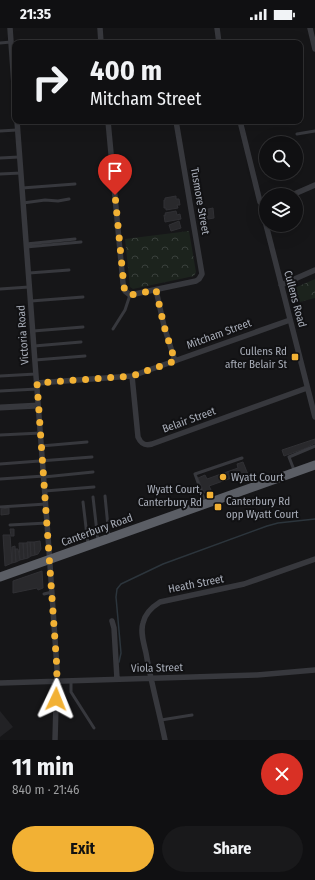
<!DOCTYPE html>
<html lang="en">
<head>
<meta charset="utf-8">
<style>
	:root { --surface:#101012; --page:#19191b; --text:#f1f3f6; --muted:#9c9d9f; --line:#303032; --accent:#f2b134 }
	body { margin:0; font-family:"Fira Sans Condensed",sans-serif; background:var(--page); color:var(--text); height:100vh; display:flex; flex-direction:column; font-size:15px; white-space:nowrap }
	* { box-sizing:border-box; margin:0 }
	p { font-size:13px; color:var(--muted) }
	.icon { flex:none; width:22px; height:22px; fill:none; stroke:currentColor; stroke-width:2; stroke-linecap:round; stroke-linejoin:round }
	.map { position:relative; height:712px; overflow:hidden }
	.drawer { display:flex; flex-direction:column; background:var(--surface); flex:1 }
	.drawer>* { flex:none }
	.guide { position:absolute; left:12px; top:12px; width:291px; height:84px; border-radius:8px; box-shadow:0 4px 16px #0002,0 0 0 1px var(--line); background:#101012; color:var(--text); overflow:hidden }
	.tools { position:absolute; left:259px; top:108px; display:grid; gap:8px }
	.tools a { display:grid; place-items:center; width:44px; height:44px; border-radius:50%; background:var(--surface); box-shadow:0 4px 16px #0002,0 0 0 1px var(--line); font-size:20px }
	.pin { position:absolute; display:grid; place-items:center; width:34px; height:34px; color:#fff; margin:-41px -17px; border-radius:50% 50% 50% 0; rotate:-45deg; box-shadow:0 0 4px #0007 }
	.pin .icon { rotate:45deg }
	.me { position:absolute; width:44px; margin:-22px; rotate:2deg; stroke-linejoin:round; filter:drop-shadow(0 0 3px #0008) }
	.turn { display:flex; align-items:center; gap:14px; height:84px; padding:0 12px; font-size:18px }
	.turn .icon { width:52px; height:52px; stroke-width:2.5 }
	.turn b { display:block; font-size:28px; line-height:34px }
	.round { display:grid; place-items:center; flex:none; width:42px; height:42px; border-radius:21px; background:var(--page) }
	.summary { display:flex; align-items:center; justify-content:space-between; height:68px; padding:0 12px }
	h1 { font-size:24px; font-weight:700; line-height:30px }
	.primary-button { display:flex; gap:8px; margin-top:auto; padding:8px 12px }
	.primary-button a { flex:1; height:46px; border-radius:24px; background:var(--accent); color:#111; font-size:16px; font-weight:700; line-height:46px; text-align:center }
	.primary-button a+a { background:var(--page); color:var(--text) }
	.status { display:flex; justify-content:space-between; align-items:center; height:28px; padding:0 20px; background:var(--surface); direction:ltr }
	.status svg { height:11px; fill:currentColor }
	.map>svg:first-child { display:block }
</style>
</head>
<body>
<div class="status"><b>21:35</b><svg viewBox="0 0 49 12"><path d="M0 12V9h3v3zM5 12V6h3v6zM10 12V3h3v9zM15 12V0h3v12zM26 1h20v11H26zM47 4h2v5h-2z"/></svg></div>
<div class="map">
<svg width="315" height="712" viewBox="0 0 315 712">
	<defs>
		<pattern id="forest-crowns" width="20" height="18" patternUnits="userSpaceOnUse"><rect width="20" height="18" fill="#1c231d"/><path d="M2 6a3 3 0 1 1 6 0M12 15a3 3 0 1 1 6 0" fill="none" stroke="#3a403c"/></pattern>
	</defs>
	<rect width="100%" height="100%" fill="#161618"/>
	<path fill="#222225" d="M0,683L13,699L0,709Z"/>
	<path fill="url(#forest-crowns)" d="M189,203L196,244L194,248L133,261L130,259L125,211Z
		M315,251V270L292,276L290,262Z"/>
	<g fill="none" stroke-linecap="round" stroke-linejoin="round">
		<path stroke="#2c353c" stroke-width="1.5" d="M119,634L121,625L116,569L117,561L121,556L163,536L267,498L278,495L315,491"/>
	</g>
	<path fill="#29292c" stroke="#303034" d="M176,168V171H179L180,177H177L178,180L166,182V180H164V172H165V170Z
		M213,180L214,190L208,191L207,187H205L204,182Z
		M176,183L177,187L180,186L181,191L165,194L164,187H166L165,185Z
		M179,193L181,200L171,203L169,197Z
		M315,411V415L306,420L284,428L282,422Z
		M243,434L249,449L242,451L240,447L209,458L211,462L204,465L198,450L205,447L207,451L238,440L237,436Z
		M9,480V486L1,487V481Z
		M10,501H14V508H11Z
		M3,507H10L12,535L5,538Z
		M40,513L41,521L38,526L35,527L34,514Z
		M27,514H30L31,528L28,530Z
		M30,514H34L35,527L31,528Z
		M19,515H23L24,531L20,532Z
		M23,515H27L28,530L24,531Z
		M15,518L16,534L12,535V519Z
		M15,521H18L20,532L16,534Z
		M42,543L43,560L38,562L37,560L13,565V553Z"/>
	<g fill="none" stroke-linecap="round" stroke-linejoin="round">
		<path stroke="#37383d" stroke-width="3" d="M0,15L11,14
			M0,103L17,102
			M297,106L315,103
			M0,130L19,129
			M0,146L21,145
			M22,160L75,156
			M23,175L45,172L58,173L69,171
			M26,216L75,211
			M26,219L81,214
			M29,245L69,242
			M0,261L29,259
			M31,273L83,269
			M113,301L125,282L130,267
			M33,303L83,299
			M34,318L81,314
			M35,332L85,328
			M0,348L36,346
			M0,363L37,361
			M0,378L38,376
			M0,381L39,379
			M0,407L41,405
			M41,418L87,414
			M0,436L92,429
			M294,442L289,429L315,418
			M44,449L93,444
			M0,451L44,448
			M45,463L94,459
			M105,468L109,509
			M93,469L98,513
			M83,474L88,516
			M205,474L195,446L242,430
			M0,479L46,476
			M10,497L47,495
			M44,566L52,564
			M71,653V664L94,700
			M161,692L192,687"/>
		<path stroke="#37383d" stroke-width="5.5" d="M10,0L15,71
			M100,0L101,15
			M217,0L219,15
			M310,0L315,21
			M17,93L49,522L57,641L55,712
			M108,93L123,255L125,263L130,267L196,253L199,251L202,246L176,93
			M240,93L260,174
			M292,167L315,157
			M262,181L315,389
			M281,257L315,242
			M156,262L164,298L175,333
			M132,348L138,409C141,416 145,418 152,416L307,360
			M37,355L132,348L290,292
			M112,593L114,600L117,651
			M0,655L257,647L315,642
			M165,712C159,683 151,654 146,625C144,616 140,604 143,595C145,585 152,579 160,574L244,556L315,531"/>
		<path stroke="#5b5e65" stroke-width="9" d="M0,549L315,437"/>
	</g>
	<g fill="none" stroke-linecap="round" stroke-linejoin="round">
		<path stroke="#f2b134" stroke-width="7" stroke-dasharray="0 12.6" d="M56,671L57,641L37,355L132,348L175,333L164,298L156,262L130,267L125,263L124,259L115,167"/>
	</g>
	<g fill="#f2b134" stroke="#111113" stroke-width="1.5">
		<rect x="291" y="325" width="8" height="8" rx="2"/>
		<circle cx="223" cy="449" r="4"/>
		<rect x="206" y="463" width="8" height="8" rx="2"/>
		<rect x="214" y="475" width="8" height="8" rx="2"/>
	</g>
	<g text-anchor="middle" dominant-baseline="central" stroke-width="4" stroke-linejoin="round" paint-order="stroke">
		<g font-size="11" fill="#a8adb8" stroke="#111113">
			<text transform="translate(200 173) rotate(80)">Tusmore Street</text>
			<text transform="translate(295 271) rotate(75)">Cullens Road</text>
			<text transform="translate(219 306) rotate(-20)">Mitcham Street</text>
			<text transform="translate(23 307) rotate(-94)">Victoria Road</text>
			<text transform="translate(189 392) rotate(-20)">Belair Street</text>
			<text transform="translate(97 502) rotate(-20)">Canterbury Road</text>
			<text transform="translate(196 556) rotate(-11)">Heath Street</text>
			<text transform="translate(157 640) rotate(-1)">Viola Street</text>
		</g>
		<g font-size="11" fill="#a8adb8" stroke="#111113" text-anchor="end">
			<text x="287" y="323">Cullens Rd<tspan x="287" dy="13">after Belair St</tspan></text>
			<text x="231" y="449" text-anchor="start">Wyatt Court</text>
			<text x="202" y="461">Wyatt Court,<tspan x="202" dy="13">Canterbury Rd</tspan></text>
			<text x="226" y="473" text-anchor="start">Canterbury Rd<tspan x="226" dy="13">opp Wyatt Court</tspan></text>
		</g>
	</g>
</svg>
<div class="tools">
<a><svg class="icon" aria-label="search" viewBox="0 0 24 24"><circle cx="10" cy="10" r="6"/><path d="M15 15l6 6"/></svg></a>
<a><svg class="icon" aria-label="layers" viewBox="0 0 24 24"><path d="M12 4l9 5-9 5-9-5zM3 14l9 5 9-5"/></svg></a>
</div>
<div class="pin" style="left:115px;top:167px;background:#d93025"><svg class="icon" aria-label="arrive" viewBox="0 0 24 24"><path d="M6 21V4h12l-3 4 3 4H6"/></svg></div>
<svg class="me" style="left:56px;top:671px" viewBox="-20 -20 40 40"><path d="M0-17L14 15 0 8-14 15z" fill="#f2b134" stroke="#fff" stroke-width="4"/></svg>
<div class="guide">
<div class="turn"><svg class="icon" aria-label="right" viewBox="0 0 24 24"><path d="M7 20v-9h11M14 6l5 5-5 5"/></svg><div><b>400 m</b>Mitcham Street</div></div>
</div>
</div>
<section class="drawer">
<div class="summary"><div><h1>11 min</h1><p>840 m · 21:46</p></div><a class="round" style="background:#d93025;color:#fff"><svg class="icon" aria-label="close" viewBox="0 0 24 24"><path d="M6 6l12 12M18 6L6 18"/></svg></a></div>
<div class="primary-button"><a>Exit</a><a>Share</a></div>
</section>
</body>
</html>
